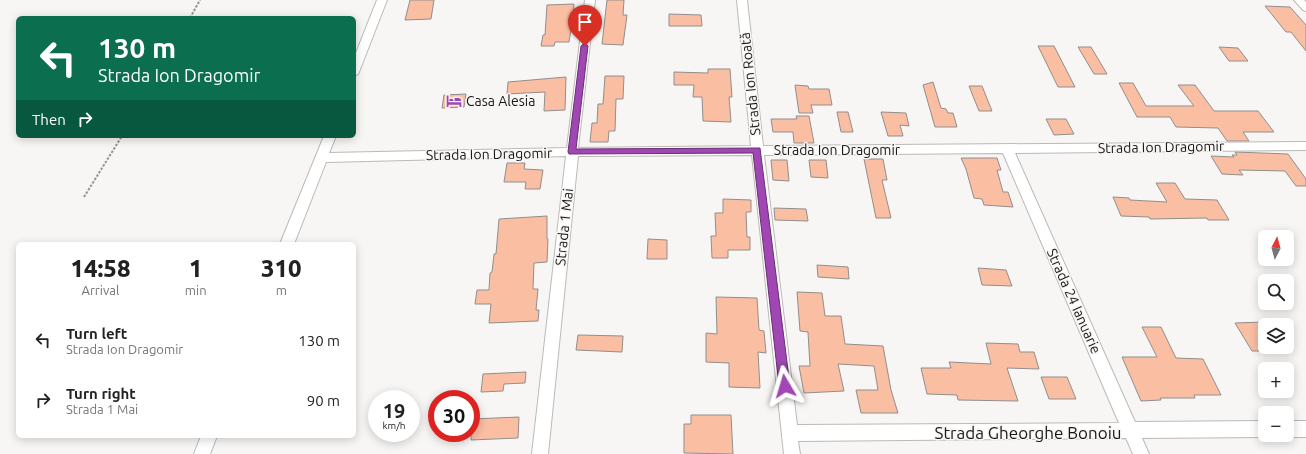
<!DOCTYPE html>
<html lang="en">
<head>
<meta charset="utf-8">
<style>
	:root { --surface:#fff; --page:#f6f6f6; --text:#222; --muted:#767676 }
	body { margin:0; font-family:Ubuntu,sans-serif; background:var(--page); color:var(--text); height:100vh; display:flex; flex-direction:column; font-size:15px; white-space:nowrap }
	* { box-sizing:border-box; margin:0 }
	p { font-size:13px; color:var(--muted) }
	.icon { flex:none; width:22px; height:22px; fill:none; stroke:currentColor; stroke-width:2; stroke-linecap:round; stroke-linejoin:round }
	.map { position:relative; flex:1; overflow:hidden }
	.drawer { position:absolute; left:16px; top:242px; width:340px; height:196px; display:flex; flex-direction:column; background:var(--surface); border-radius:6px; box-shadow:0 2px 10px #0003 }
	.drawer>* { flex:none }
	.top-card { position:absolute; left:16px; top:16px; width:340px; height:122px; border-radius:6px; box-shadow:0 2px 10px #0003; background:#0b6e4f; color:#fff; overflow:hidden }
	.needle { width:26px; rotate:6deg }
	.tools { position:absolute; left:1258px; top:230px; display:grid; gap:8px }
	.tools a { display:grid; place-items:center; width:36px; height:36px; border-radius:6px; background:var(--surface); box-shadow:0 2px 10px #0003; font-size:20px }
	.speed { position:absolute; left:368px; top:390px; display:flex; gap:8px; font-size:20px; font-weight:700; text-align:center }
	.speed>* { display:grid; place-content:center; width:52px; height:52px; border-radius:50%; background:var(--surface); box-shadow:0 2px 10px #0003; line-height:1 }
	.speed small { font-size:10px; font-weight:400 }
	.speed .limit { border:6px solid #d22; background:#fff; color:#111 }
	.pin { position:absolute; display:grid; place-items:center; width:34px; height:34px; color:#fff; margin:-41px -17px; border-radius:50% 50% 50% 0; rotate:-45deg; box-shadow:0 0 4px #0007 }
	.pin .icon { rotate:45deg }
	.me { position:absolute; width:44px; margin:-22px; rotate:353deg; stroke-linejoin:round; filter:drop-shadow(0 0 3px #0008) }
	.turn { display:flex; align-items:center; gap:14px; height:84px; padding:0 16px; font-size:18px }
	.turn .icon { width:52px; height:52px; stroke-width:2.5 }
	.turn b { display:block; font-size:28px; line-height:34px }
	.then { display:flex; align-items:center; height:38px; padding:0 16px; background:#0003; gap:8px; font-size:15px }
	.eta { display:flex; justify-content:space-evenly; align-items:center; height:68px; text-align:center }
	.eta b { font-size:24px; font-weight:800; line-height:28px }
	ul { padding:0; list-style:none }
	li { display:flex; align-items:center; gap:12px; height:60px; padding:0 16px }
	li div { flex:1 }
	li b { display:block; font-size:15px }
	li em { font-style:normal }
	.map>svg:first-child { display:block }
</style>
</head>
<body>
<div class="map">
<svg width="1306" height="454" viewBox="0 0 1306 454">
	<rect width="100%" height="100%" fill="#f8f6f4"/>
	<path fill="#fabea3" stroke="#918e8d" d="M410,0H434L431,19L405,20Z
		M607,0H624L623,15H627L623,45L602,44Z
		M574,4L573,18L569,42H555L554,46H541L543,35H545L547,5Z
		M1265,6L1290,7L1306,25V51L1291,32H1286Z
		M669,14L701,15L702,26H669Z
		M1038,46H1054L1075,87H1058Z
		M1078,47H1091L1107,74H1094Z
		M1219,47L1238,48L1248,61H1229Z
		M708,69H730L732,97H729L731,122L703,121L702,97H693L694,85H674V72L708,73Z
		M605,76H624L623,99H616L615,131H609L608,142H590L592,123H597L598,104H603Z
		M566,77L565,110L544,111L545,92L507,94L508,82Z
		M933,82L941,108L946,109L948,113H953L957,127H935L923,85Z
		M1119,83H1133L1146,106H1194L1178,85H1195L1214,111H1258L1274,132H1243L1249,141H1227L1218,128L1176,127L1170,117H1137Z
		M795,85L808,86L809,89H829L832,105H811L813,113H799Z
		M969,86H982L992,111H979Z
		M466,94L464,107L442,108L444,95Z
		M837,112H848L853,132H841Z
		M881,112L906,113L909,126L900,125L903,136H888Z
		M796,116H809L814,143H794L793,132H773L771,119H797Z
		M1046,119H1066L1074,134L1054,135Z
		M1235,152L1288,154L1306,179V186H1296L1285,171L1239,170L1243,175L1222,174L1211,156L1234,157L1232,155H1237Z
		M961,158H997L1001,170H997L1003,192H1008L1013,207L984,205L982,199L974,198L966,169Z
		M864,159H883L887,180H882L891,218H876Z
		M771,160H787L789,181L773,180Z
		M809,160H826L828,178L811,177Z
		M507,163H525L524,169L543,170L540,189H525L526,182H504Z
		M1156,183H1175L1185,199L1217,200L1229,220H1208L1207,218L1150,219L1149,217L1121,216L1113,197L1129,198L1130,200L1167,202Z
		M723,199L751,200V212H746L747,237H750V250H728V258H712L711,236H716L715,213H723Z
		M774,208L806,209L808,221L775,220Z
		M547,216V239H548L547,262L534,263L533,289H538L536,310H539L538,321L489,323L491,304H475L477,290H489L490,273L492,272L494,254H496L499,219Z
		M648,239L667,240V259H647Z
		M817,265L848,267L849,279L818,277Z
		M978,268L1006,270L1012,286L982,285Z
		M797,292L822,293L825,316H841L845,344L883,346L891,390L898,413H861L856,390H878L874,366L838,364L844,391L804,393L799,366H810L808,332L800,331Z
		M716,297L757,298L759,330L764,331L766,353L758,352L760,388L729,387V363L706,362V333L717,334Z
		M1265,322V351H1252L1235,323Z
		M1142,327H1161L1176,358L1203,359L1221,395H1194L1195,398H1160L1161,400L1141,401L1122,357H1157Z
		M578,335L623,336L622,352L576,350Z
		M986,343L1018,344L1020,352H1034L1039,369L1007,368L1018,401L958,400L957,395L927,394L921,368H951L949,362L991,364Z
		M526,372L525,383L504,384L503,391L481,392L483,374Z
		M1041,377H1067L1076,399H1049Z
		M691,415H731L733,454L684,453V424H691Z
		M519,417L518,438L471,440V419Z"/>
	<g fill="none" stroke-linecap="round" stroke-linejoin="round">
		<defs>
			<path id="street" d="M377,0H387L359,72L358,74L354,76V58Z
				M585,0H595L578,148L751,146L737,0H747L763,146L1306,142V150L1015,153L1135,422L1265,421V435H1269L1265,437L1142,438L1149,454H1133L1126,438L798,441L800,454H784L752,155L578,156L548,454H532L566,156L326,162L294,244H280L324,136H336L329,153L567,148ZM1003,153L1119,423L797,425L764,155Z
				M1294,0H1304L1306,2V11L1303,10Z
				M1287,421H1306V437H1287L1283,435H1287Z
				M201,436H217L210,454H194Z"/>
		</defs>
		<use href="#street" stroke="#bcb9b7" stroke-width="2"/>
		<path stroke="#979594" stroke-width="2" stroke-dasharray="2.5 1.5" stroke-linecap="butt" d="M190,18L200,0
			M84,197L122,136"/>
		<use href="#street" fill="#fff" fill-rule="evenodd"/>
	</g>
	<path fill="#a047b3" stroke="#682e74" d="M585,43L588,46L576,149L760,148L790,386L789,390L785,391L781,390L779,386L753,153L569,154L568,152L581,46Z"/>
	<defs>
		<symbol id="hotel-bare" viewBox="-9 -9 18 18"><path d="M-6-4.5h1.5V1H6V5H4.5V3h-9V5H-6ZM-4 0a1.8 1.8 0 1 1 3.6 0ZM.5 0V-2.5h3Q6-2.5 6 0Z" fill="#a047b3" stroke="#f8f6f4" stroke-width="2.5" paint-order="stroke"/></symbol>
	</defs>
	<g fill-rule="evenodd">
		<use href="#hotel-bare" x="443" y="90" width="22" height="22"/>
	</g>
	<g text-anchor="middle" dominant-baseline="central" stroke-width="3" stroke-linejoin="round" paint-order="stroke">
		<g font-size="14" fill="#191817" stroke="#f8f6f4">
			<text transform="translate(750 84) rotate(-96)">Strada Ion Roată</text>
			<text transform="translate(1161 147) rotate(-1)">Strada Ion Dragomir</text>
			<text x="837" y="150">Strada Ion Dragomir</text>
			<text transform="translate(489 154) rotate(-1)">Strada Ion Dragomir</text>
			<text transform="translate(564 227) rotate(-84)">Strada 1 Mai</text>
			<text transform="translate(1074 301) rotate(66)">Strada 24 Ianuarie</text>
		</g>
		<g font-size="14" fill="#191817" stroke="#f8f6f4" text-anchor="start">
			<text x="466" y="101">Casa Alesia</text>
		</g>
		<g font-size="17" fill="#191817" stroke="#f8f6f4">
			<text x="1028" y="432">Strada Gheorghe Bonoiu</text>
		</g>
	</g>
</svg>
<div class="tools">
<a><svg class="needle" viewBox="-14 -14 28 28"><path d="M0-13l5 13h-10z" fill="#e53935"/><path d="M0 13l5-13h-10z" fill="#767676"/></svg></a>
<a><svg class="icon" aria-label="search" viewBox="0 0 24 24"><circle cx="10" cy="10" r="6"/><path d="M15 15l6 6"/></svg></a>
<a><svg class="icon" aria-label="layers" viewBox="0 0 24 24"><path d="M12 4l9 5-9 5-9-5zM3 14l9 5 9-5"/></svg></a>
<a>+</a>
<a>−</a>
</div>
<div class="speed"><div>19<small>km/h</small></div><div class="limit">30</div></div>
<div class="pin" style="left:585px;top:46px;background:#d93025"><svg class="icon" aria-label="arrive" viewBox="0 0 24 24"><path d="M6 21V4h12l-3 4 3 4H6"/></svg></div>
<svg class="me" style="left:785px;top:386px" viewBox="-20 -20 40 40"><path d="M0-17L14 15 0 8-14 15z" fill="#a047b3" stroke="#fff" stroke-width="4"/></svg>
<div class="top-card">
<div class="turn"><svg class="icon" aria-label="left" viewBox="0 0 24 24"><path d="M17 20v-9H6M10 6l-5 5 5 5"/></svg><div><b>130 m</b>Strada Ion Dragomir</div></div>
<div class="then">Then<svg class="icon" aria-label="right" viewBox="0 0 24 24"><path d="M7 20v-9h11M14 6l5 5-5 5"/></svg></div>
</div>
<section class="drawer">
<div class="eta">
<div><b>14:58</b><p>Arrival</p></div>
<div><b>1</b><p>min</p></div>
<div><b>310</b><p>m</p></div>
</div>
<ul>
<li><svg class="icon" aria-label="left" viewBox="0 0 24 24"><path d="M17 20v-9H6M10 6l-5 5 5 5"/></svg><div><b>Turn left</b><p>Strada Ion Dragomir</p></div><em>130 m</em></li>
<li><svg class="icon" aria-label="right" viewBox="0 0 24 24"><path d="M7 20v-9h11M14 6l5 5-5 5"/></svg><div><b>Turn right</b><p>Strada 1 Mai</p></div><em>90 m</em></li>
</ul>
</section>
</div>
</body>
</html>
